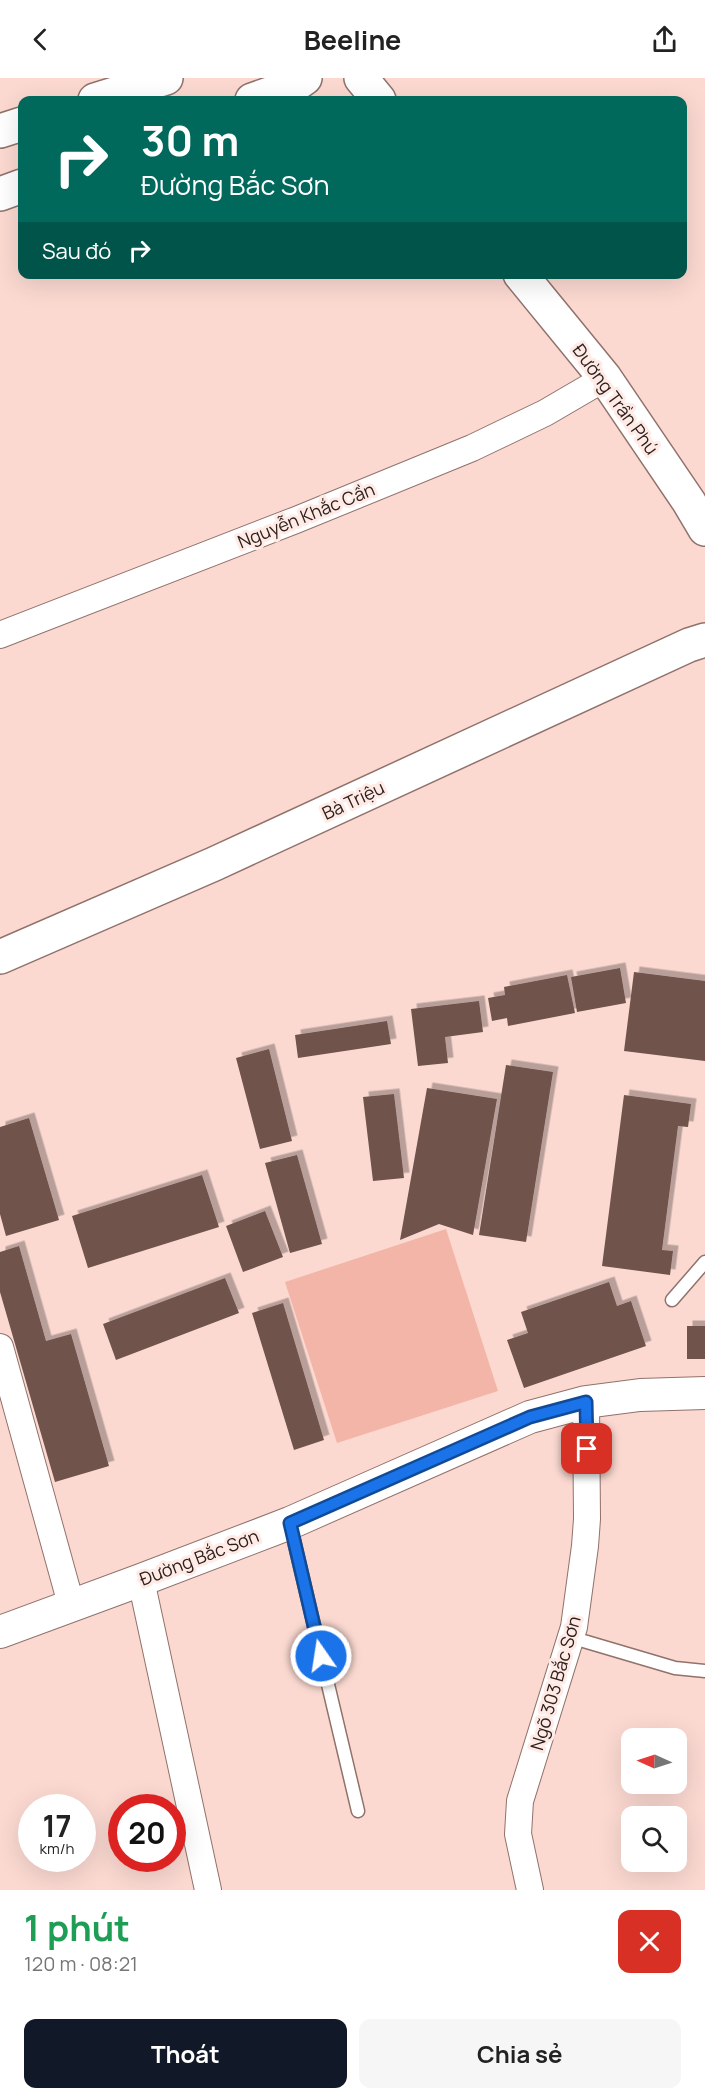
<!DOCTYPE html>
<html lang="vi">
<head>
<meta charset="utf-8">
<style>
	:root { --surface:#fff; --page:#f6f6f6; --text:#222; --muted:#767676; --accent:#111827 }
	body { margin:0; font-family:Manrope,sans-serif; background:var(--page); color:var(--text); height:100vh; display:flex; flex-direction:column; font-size:22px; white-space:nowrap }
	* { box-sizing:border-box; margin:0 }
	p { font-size:20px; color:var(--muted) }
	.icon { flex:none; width:33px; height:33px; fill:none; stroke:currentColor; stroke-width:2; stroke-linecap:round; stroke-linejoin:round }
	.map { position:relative; height:1812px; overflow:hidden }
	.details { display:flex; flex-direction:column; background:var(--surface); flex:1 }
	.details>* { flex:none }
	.banner { position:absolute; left:18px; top:18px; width:669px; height:183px; border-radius:12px; box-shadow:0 6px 24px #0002; background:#00695c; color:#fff; overflow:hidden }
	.needle { width:39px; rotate:273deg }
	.controls { position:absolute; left:621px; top:1650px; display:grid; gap:12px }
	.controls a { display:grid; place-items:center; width:66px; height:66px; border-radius:12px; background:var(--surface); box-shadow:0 6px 24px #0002; font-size:30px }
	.speed { position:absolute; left:18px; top:1716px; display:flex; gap:12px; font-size:30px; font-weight:700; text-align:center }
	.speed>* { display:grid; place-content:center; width:78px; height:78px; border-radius:50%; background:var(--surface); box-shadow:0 6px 24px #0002; line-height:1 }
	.speed small { font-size:15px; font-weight:400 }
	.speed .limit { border:9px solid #d22; background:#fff; color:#111 }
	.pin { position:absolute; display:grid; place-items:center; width:51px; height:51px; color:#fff; margin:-26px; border-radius:12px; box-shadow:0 3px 9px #0006 }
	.me { position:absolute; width:66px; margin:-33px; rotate:347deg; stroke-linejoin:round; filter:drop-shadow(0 0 4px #0008) }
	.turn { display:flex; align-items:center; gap:21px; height:126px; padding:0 24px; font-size:27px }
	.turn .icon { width:78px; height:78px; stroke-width:2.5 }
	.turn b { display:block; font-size:42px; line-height:51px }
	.then { display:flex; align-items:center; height:57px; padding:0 24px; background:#0003; gap:12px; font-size:22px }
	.round { display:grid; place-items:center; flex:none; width:63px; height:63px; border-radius:12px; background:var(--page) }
	.summary { display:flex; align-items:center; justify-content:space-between; height:102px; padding:0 24px }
	h1 { font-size:36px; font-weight:700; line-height:45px; color:#1e9e55 }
	.button { display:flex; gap:12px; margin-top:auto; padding:12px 24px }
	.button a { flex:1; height:69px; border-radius:12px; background:var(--accent); color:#fff; font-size:24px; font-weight:700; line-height:69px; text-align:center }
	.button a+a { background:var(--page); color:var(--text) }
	header { display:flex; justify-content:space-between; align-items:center; height:78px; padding:0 24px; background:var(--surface); font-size:27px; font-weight:700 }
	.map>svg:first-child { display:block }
</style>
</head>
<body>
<header><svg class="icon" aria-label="back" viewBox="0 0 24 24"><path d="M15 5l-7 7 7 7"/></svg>Beeline<svg class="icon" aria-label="share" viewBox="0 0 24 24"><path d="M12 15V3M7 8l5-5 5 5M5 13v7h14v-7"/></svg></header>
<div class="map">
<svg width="705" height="1812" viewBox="0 0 705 1812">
	<defs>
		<filter id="shadow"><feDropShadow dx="5.5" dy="-5.5" stdDeviation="0" flood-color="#0004"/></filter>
	</defs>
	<rect width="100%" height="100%" fill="#fbd9d1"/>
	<path fill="#f2b5a8" d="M446,1151L498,1313L337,1365L285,1204Z"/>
	<path fill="#6f524c" filter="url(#shadow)" d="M620,890L626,925L577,934L571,899Z
		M634,894L705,903V983L624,973Z
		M567,897L575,935L508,948L507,940L492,943L488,920L505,917L504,909Z
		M479,923L483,954L445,959L448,985L418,988L411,931Z
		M387,943L391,966L298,980L295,957Z
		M269,971L292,1063L260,1071L236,980Z
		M506,987L553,994L526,1164L479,1157Z
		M427,1010L497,1021L473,1157L439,1146L400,1162Z
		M394,1016L404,1100L373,1103L363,1019Z
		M624,1017L691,1026L688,1049L678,1048L662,1172L673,1173L670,1197L602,1188Z
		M29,1040L59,1142L6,1158L0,1136V1049Z
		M297,1077L322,1166L290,1175L265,1085Z
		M202,1097L219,1149L88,1190L72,1138Z
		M265,1133L283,1179L243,1194L226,1148Z
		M19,1168L46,1263L71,1256L109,1388L55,1404L0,1214V1174Z
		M225,1200L239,1235L116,1282L103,1246Z
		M609,1204L617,1228L631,1223L646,1268L524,1310L507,1262L528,1255L521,1234Z
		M283,1225L324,1362L294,1372L252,1235Z
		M687,1248H705V1281H687Z"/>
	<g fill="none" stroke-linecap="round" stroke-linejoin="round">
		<defs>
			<path id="service" d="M672,1222L705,1184
				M290,1446L358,1733
				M570,1559L675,1590L705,1593"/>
			<path id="minor" d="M0,557L296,442L472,370L545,335L605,300
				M0,1269L71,1526
				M141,1502L208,1812
				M530,1812L518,1756L520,1723L574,1549L585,1468L587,1441L586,1324"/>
			<path id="tertiary" d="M0,1554L141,1502L290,1445L530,1339L586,1324L640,1317L705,1315"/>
			<path id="secondary" d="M361,0L379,22
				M95,22L166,0
				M252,22L295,7L305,0
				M0,53L22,46
				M0,116L22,108
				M520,196L605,300L689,424L705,451
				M0,879L214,786L689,567L705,562"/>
		</defs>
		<use href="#service" stroke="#90726b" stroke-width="15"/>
		<use href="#minor" stroke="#90726b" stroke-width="28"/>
		<use href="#tertiary" stroke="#90726b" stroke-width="34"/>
		<use href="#secondary" stroke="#90726b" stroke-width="36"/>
		<use href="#service" stroke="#fff" stroke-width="12"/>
		<use href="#minor" stroke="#fff" stroke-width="26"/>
		<use href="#tertiary" stroke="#fff" stroke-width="32"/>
		<use href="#secondary" stroke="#fff" stroke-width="33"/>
	</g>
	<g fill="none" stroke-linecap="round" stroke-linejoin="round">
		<defs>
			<path id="route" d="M321,1578L290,1445L530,1339L586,1324L587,1371"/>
		</defs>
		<use href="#route" stroke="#114b97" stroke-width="15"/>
		<use href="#route" stroke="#1a73e8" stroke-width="10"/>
	</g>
	<g text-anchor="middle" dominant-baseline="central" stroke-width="6" stroke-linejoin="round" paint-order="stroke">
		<g font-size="18" fill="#2d211e" stroke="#ffeae5">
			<text transform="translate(616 321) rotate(54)">Đường Trần Phú</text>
			<text transform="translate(306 437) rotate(-22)">Nguyễn Khắc Cần</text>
			<text transform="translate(353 722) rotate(-25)">Bà Triệu</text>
			<text transform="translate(199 1479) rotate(-21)">Đường Bắc Sơn</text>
			<text transform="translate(555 1605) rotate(-74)">Ngõ 303 Bắc Sơn</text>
		</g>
	</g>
</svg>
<div class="controls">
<a><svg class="needle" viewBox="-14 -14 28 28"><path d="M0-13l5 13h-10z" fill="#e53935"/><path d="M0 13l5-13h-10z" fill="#767676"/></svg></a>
<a><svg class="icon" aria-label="search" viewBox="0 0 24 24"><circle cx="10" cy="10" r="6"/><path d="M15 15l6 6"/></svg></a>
</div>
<div class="speed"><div>17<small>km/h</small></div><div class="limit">20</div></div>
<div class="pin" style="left:587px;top:1371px;background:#d93025"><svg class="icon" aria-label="arrive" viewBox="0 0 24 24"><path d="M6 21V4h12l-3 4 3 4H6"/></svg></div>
<svg class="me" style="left:321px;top:1578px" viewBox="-20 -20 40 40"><circle r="17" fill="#1a73e8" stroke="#fff" stroke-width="3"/><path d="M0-11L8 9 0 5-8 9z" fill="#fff"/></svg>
<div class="banner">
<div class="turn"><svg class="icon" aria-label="right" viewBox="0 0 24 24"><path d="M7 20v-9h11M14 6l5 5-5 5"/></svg><div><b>30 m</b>Đường Bắc Sơn</div></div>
<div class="then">Sau đó<svg class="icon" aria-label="right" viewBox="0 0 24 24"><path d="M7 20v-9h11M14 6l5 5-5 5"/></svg></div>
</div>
</div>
<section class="details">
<div class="summary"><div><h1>1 phút</h1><p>120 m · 08:21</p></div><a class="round" style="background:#d93025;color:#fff"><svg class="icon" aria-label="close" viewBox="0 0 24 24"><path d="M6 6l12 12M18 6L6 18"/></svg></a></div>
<div class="button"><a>Thoát</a><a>Chia sẻ</a></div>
</section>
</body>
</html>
